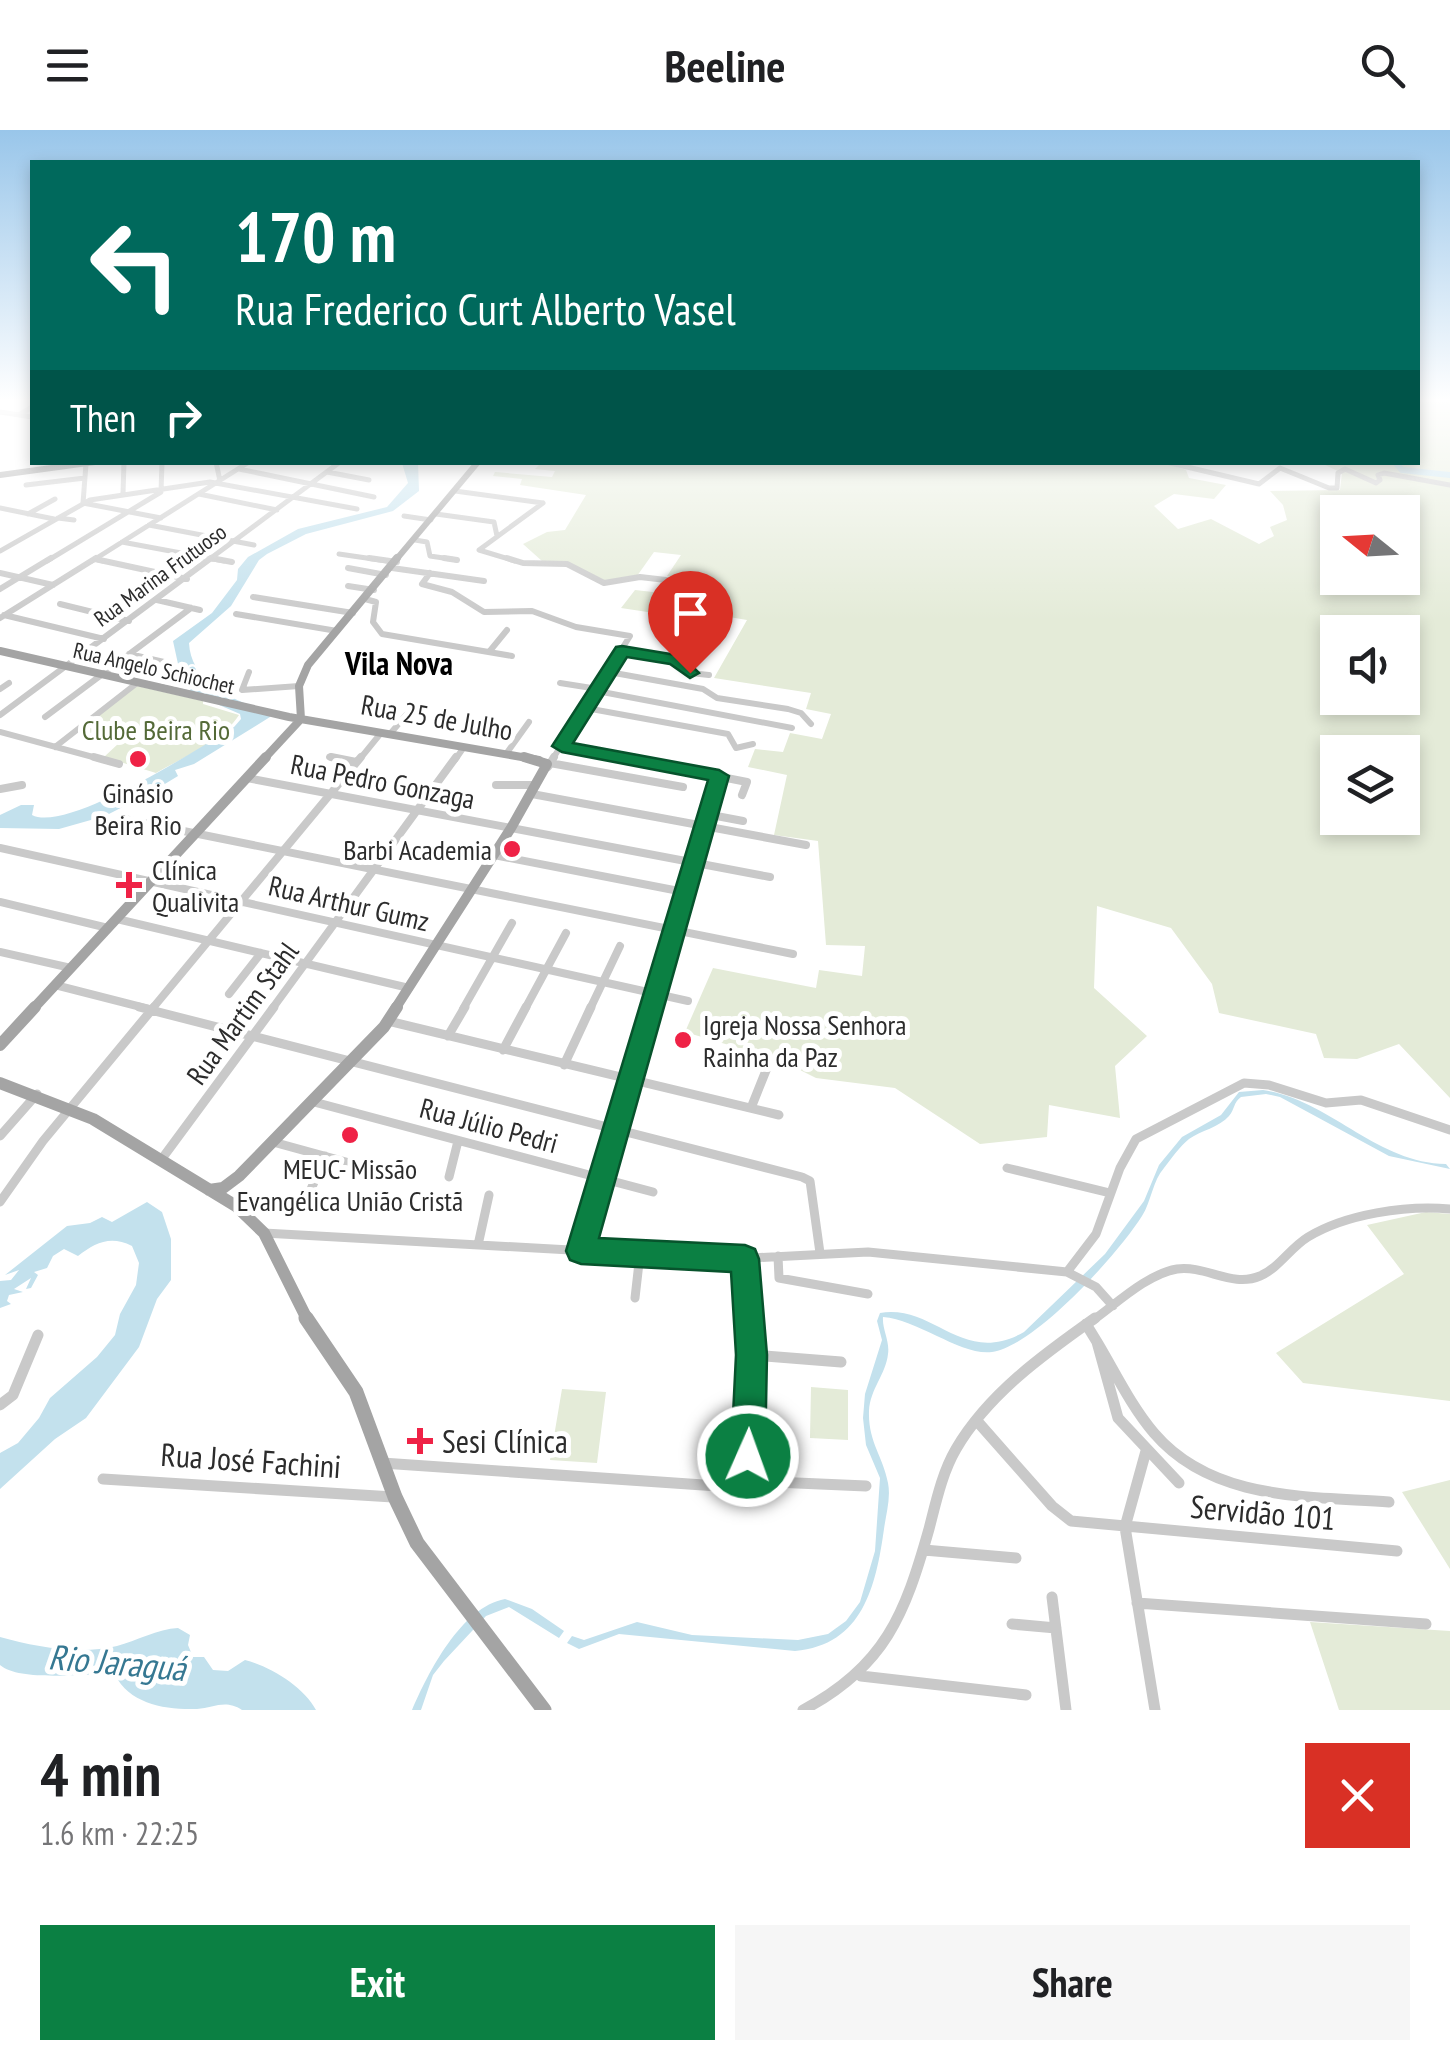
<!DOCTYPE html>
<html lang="en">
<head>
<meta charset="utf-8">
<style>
	:root { --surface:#fff; --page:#f6f6f6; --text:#202124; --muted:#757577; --accent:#0b8043 }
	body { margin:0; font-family:"PT Sans Narrow",sans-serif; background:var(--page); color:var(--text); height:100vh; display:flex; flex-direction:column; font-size:38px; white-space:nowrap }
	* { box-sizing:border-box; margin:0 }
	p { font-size:32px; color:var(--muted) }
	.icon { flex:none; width:55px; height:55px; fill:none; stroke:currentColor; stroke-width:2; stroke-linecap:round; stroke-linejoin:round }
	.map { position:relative; height:1580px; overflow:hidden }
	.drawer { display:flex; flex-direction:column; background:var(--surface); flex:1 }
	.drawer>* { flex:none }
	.top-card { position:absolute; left:30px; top:30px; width:1390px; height:305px; border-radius:0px; box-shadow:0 5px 15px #0003; background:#00695c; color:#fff; overflow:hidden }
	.needle { width:65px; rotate:288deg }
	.fabs { position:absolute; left:1320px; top:365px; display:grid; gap:20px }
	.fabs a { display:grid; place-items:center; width:100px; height:100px; border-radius:0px; background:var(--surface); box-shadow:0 5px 15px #0003; font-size:50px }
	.pin { position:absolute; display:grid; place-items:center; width:85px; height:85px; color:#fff; margin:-102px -42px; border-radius:50% 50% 50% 0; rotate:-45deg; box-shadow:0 0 10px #0007 }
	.pin .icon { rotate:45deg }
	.me { position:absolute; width:110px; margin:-55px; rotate:2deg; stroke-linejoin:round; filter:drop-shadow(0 0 8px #0008) }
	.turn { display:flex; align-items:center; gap:35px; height:210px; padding:0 40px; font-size:45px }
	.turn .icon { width:130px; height:130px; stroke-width:2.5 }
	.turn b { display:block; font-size:70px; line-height:85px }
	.then { display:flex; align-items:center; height:95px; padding:0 40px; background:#0003; gap:20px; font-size:38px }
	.round { display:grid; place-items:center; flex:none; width:105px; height:105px; border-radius:0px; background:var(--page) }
	.headline { display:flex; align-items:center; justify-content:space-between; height:170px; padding:0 40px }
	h1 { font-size:60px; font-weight:600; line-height:75px }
	.action { display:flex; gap:20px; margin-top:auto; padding:20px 40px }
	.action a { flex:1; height:115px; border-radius:0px; background:var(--accent); color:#fff; font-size:40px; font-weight:600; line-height:115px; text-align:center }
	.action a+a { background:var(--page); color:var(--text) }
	header { display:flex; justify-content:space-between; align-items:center; height:130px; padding:0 40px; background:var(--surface); font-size:45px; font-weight:600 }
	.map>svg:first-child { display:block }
</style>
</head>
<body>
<header><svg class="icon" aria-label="menu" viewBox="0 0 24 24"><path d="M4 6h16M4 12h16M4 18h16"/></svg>Beeline<svg class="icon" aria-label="search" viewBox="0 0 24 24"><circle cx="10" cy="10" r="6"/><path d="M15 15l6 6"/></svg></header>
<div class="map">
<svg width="1450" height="1580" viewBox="0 0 1450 1580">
	<rect width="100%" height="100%" fill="#fff"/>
	<path fill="#e4ebd8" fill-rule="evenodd" d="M1418,270H1450V968L1399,914L1357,929L1324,928L1316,904L1219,883L1212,854L1171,798L1097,776L1094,858L1147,906L1115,936L1120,988L1049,975L1047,1007L980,1014L895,958L816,948L782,931L685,902L713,838L816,858L819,840L862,846L865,816L826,815L818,711L774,705L787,645L748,637L755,619L783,622L790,603L822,609L831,584L806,579L811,563L714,548L747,490L699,482L694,489L621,478L635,460L680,465L688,449L667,446L681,425L654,422L637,446L606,451L573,435L542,431L523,414L547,402L565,400L586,365L520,355L522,349L493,346L495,342L552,347L555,341L535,339L542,332L1165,333L1186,340L1189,348L1226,355L1214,369L1174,364L1154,376L1178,399L1211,389L1259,414L1274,406L1270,397L1287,390L1283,375L1270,361L1340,360L1342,343L1321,333L1418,332ZM1338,382H1402V448H1338ZM1338,502H1402V568H1338ZM1338,622H1402V688H1338Z
		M137,556L203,571V574L239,585C223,611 182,628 156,643L104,627L119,613L80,600Z
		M1426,1082L1450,1084V1271L1303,1253L1276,1223L1404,1144L1367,1095Z
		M811,1257L848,1260V1310L810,1308Z
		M562,1259L606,1262L597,1333L550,1330Z
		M1450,1350V1439L1402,1362Z
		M1310,1492L1450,1501V1580H1339Z"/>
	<path fill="#c3e1ed" d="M402,333H418L419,361L393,381L306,404L267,424L259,430L231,476L189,513C191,555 238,572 272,583L270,587L194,634L175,640L178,646L150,663L146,657L143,659L148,664L105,686L59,699L0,698V685L21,675H34L32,685C67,703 196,620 234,597L241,589L240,584L189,562L191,558L180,543L173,511L212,483L237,450L238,439L248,427L298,399L387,377L408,353Z
		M1263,960C1330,970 1376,1033 1446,1034L1450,1039L1389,1026L1280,967L1266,964L1241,967C1233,973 1235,979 1229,986C1220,997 1200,1001 1189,1009C1180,1016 1171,1029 1164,1038C1153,1050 1151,1072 1142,1086C1118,1124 1035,1216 992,1222C961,1226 919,1190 883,1187C882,1199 890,1211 888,1224C886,1244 870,1259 869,1281C868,1312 883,1326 888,1353C891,1368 886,1384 884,1399C876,1456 863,1515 795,1521L619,1504L579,1519L567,1513L572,1506L584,1510L637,1492L692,1505L798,1510L828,1504L846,1491L860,1472L875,1421L880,1348L866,1315L863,1288L865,1264L882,1210L877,1191L880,1183C935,1174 962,1237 1024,1202L1105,1124L1144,1071L1159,1035L1182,1007L1221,985L1239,962Z
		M147,1072L162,1082L171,1109V1150L157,1169L139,1217L86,1288L55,1309L0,1359V1323L18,1313L39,1288L50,1268L97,1227L115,1205L120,1184L136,1155L139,1133L132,1116C110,1105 95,1113 78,1126L64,1119L53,1126L47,1138L34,1142L38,1145L31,1158L26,1159L31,1148L14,1159L23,1162L9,1165L7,1171L11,1174L0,1178V1151L11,1150L19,1140L5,1145L67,1096L90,1093L102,1087L112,1092Z
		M505,1469L532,1479L564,1501L559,1508L509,1477L486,1486L444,1531L433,1545L421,1580H412C428,1543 461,1477 505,1469Z
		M178,1498L190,1505L188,1515L193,1527H204L213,1540L228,1541L245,1530C270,1536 304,1557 316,1580H242C225,1569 214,1578 197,1579C165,1580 130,1574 115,1545C89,1542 21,1553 0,1535V1507C36,1517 80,1525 117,1516C136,1511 158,1499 178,1498Z"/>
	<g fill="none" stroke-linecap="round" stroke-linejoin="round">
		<path stroke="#c3e1ed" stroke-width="6" d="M1395,332L1402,340L1450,345"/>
		<path stroke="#c9c9c9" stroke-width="5" d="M0,282L32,287
			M19,285L32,277
			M216,332L220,351
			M1166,332L1259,354L1280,338L1329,358H1337L1338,343L1345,339L1376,353L1380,350L1378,345L1384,343L1450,355
			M239,339L374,367
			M327,342L369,350
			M26,355L85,348
			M455,361L543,373
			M123,364L124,332
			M199,364L277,380
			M83,373L161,388
			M83,373L86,334
			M0,378L54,389
			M28,384L55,369
			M436,384L494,392L497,406
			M404,386L431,390
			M58,388L74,390
			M149,395L254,415
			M415,410L427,412L430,426L457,430
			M122,412L224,431
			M0,421L90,370L210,352L357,379
			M339,424L387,431
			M95,429L103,431
			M47,431L161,362L162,332
			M92,431L249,332
			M207,431L340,332
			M515,431L479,420L543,373"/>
		<path stroke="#c9c9c9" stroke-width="6" d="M211,428L232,432
			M369,428L397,432
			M444,428L457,430
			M507,428L523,433L567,434L604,453L640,447L666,450
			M95,429L187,449
			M348,438L386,445
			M392,438L484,451
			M0,443L53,455
			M430,443L422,454L452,462L484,482L532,481L576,497L630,506L552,630
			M348,456L374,460
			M0,459L51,428
			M253,467L353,483
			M365,469L376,472L373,492L382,504L512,526
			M157,470L200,480
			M60,474L129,491
			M236,484L337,501
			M4,485L104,509
			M0,488L96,428
			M622,521L676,529L690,543L709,545
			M489,522L507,500
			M129,524L164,532
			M249,542L242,560L299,556
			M609,542L703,559L717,568L788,579L801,583L811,594
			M560,553L598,559
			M0,559L9,553
			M597,561L792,598
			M586,578L728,604L736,618L753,614
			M0,585L211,428
			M45,587L191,478
			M0,602L104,630
			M390,604L406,585
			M561,616L632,630
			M55,617L137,553
			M506,624L529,592
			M329,627L344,630
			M359,630L381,603
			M455,630L464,617"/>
		<path stroke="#c9c9c9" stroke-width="8" d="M94,627L119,634
			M331,627L356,632
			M620,627L747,652L742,665
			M550,633L683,657
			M548,637L554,627
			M247,648L770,747
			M496,655H536
			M0,659L22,655
			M532,664L806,715
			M706,684L743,691
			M124,689L793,824
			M0,718L688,871
			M494,725L684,762
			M0,772L108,798
			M117,789L409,858
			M0,822L71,838
			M55,855L149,879
			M229,864L261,823
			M152,879L361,627
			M272,879L456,627
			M463,879L512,793
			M525,879L566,803
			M590,879L620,816
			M651,879L719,646"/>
		<path stroke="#c9c9c9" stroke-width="9" d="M139,877L802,1047L810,1051L820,1123
			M388,891L779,985
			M448,906L465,877
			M503,920L526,877
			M564,935L591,877
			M314,972L653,1062
			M751,978L767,938
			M0,1006L37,964
			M273,1012L375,1040
			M161,1030L274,877
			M1007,1038L1110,1063
			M449,1047L458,1011
			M309,1064L325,1026
			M0,1072L43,1011L154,877
			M264,1103L731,1129L868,1122L1067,1142L1096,1157L1113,1176
			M478,1115L489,1065
			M581,1121L652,877
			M778,1126L779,1148L868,1164
			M745,1129L750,1191
			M1067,1142L1096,1104L1120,1038L1136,1009L1244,953L1269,955L1326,973L1361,970L1450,1000
			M635,1168L640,1124
			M1092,1191C1116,1174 1147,1144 1177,1139C1206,1135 1232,1158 1260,1146C1279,1138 1290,1118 1308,1107C1346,1084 1406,1075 1450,1079"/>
		<path stroke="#c9c9c9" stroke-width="11" d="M1086,1194L1097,1212L1118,1288L1179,1353
			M1097,1212C1115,1242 1131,1276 1154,1303C1212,1371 1307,1366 1389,1372
			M752,1225L841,1232
			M0,1275L13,1265L38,1205
			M977,1291L1052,1376L1071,1391L1397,1421
			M1146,1321L1125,1397L1155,1580
			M382,1333L747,1358L774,1352L866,1356
			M103,1349L393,1367
			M747,1358L752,1225L749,1188
			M924,1420L1016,1428
			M1052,1467L1066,1580
			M1137,1473L1426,1494
			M1012,1494L1056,1498
			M861,1546L1026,1565
			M803,1580C885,1537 905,1484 929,1399C936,1372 942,1343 956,1319C988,1264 1044,1224 1095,1188"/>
		<path stroke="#a4a4a4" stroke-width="6" d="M0,345L95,332
			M395,431L478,332"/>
		<path stroke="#a4a4a4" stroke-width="8" d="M0,521L289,587L539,630
			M301,589L299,556L308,535L397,428
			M263,630L301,589"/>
		<path stroke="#a4a4a4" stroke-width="10" d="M33,879L266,627
			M395,879L511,698L547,634L524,627"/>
		<path stroke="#a4a4a4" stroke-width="12" d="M0,915L35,877
			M0,953L93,989L236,1076L264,1103L308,1191
			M209,1060L223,1058L239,1046L384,897L397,877"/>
		<path stroke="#a4a4a4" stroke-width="15" d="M306,1188L356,1262L395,1367L417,1413L544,1580"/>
	</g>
	<linearGradient id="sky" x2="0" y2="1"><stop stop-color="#99c6ea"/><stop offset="0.55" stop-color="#fff"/><stop offset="1" stop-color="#fff" stop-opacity="0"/></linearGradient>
	<rect width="1450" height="491" fill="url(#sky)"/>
	<path fill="#0b8043" stroke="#07532c" stroke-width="2.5" d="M622,516L682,526L699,543L690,548L670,534L627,527L573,613L719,640L729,646L599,1108L745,1115L755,1119L759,1129L767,1225L765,1326L760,1338L748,1343L736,1338L731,1326L736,1225L731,1142L581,1134L570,1130L566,1121L708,650L562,622L552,616L616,517Z"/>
	<g fill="#ef2246" stroke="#fff" stroke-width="4">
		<circle cx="138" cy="629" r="10"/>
		<circle cx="512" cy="719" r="10"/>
		<path d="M124 740h10v10h10v10h-10v10h-10v-10h-10v-10h10z"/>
		<circle cx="683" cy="910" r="10"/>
		<circle cx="350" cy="1005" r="10"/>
		<path d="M415 1296h10v10h10v10h-10v10h-10v-10h-10v-10h10z"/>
	</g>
	<g text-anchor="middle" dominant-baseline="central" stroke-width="10" stroke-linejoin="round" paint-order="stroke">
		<g font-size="22" fill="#2c2c2c" stroke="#fff">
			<text transform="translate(160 445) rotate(-36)">Rua Marina Frutuoso</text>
			<text transform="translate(154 538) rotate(13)">Rua Angelo Schiochet</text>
		</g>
		<g font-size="28" fill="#2c2c2c" stroke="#fff">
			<text transform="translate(437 587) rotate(10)">Rua 25 de Julho</text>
			<text transform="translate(383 651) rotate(11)">Rua Pedro Gonzaga</text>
			<text transform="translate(349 773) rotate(13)">Rua Arthur Gumz</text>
			<text transform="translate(242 883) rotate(-54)">Rua Martim Stahl</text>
			<text transform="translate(489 995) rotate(15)">Rua Júlio Pedri</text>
		</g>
		<g font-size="28" fill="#546a38" stroke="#fff">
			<text x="156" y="599">Clube Beira Rio</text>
		</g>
		<g font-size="28" fill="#2c2c2c" stroke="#fff">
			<text x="138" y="662">Ginásio<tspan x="138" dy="32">Beira Rio</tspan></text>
			<text x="492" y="719" text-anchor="end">Barbi Academia</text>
			<text x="152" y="739" text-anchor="start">Clínica<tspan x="152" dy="32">Qualivita</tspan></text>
			<text x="703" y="894" text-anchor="start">Igreja Nossa Senhora<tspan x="703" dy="32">Rainha da Paz</tspan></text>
			<text x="350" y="1038">MEUC- Missão<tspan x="350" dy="32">Evangélica União Cristã</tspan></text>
		</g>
		<g font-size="32" font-weight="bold" fill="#000" stroke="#fff">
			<text x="399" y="533">Vila Nova</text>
		</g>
		<g font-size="32" fill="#2c2c2c" stroke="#fff" text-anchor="start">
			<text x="442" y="1311">Sesi Clínica</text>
		</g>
		<g font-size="32" fill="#2c2c2c" stroke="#fff">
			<text transform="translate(251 1330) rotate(4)">Rua José Fachini</text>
			<text transform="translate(1263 1382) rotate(5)">Servidão 101</text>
		</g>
		<g font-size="35" font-style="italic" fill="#367892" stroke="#fff">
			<text transform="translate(117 1532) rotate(5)">Rio Jaraguá</text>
		</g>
	</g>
</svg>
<div class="fabs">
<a><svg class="needle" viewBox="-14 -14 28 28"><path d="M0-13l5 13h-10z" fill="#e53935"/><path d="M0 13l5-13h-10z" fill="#757577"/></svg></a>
<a><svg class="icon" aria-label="sound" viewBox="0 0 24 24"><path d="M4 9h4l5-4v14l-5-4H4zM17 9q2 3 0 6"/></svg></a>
<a><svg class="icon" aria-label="layers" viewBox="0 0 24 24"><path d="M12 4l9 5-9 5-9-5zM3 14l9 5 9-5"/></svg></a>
</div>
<div class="pin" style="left:690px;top:543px;background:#d93025"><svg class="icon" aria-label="arrive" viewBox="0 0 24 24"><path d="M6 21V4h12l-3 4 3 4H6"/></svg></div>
<svg class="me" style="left:748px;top:1326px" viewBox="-20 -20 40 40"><circle r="17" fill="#0b8043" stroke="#fff" stroke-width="3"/><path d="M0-11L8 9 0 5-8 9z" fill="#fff"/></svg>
<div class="top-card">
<div class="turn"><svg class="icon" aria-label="left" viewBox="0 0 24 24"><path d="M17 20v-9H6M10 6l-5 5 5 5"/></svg><div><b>170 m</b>Rua Frederico Curt Alberto Vasel</div></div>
<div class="then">Then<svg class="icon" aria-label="right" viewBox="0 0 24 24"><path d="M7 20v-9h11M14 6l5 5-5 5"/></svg></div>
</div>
</div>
<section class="drawer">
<div class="headline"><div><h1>4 min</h1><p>1.6 km · 22:25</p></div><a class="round" style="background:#d93025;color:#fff"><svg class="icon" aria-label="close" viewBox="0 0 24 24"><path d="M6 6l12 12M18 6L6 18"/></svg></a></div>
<div class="action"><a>Exit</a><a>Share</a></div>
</section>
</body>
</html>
